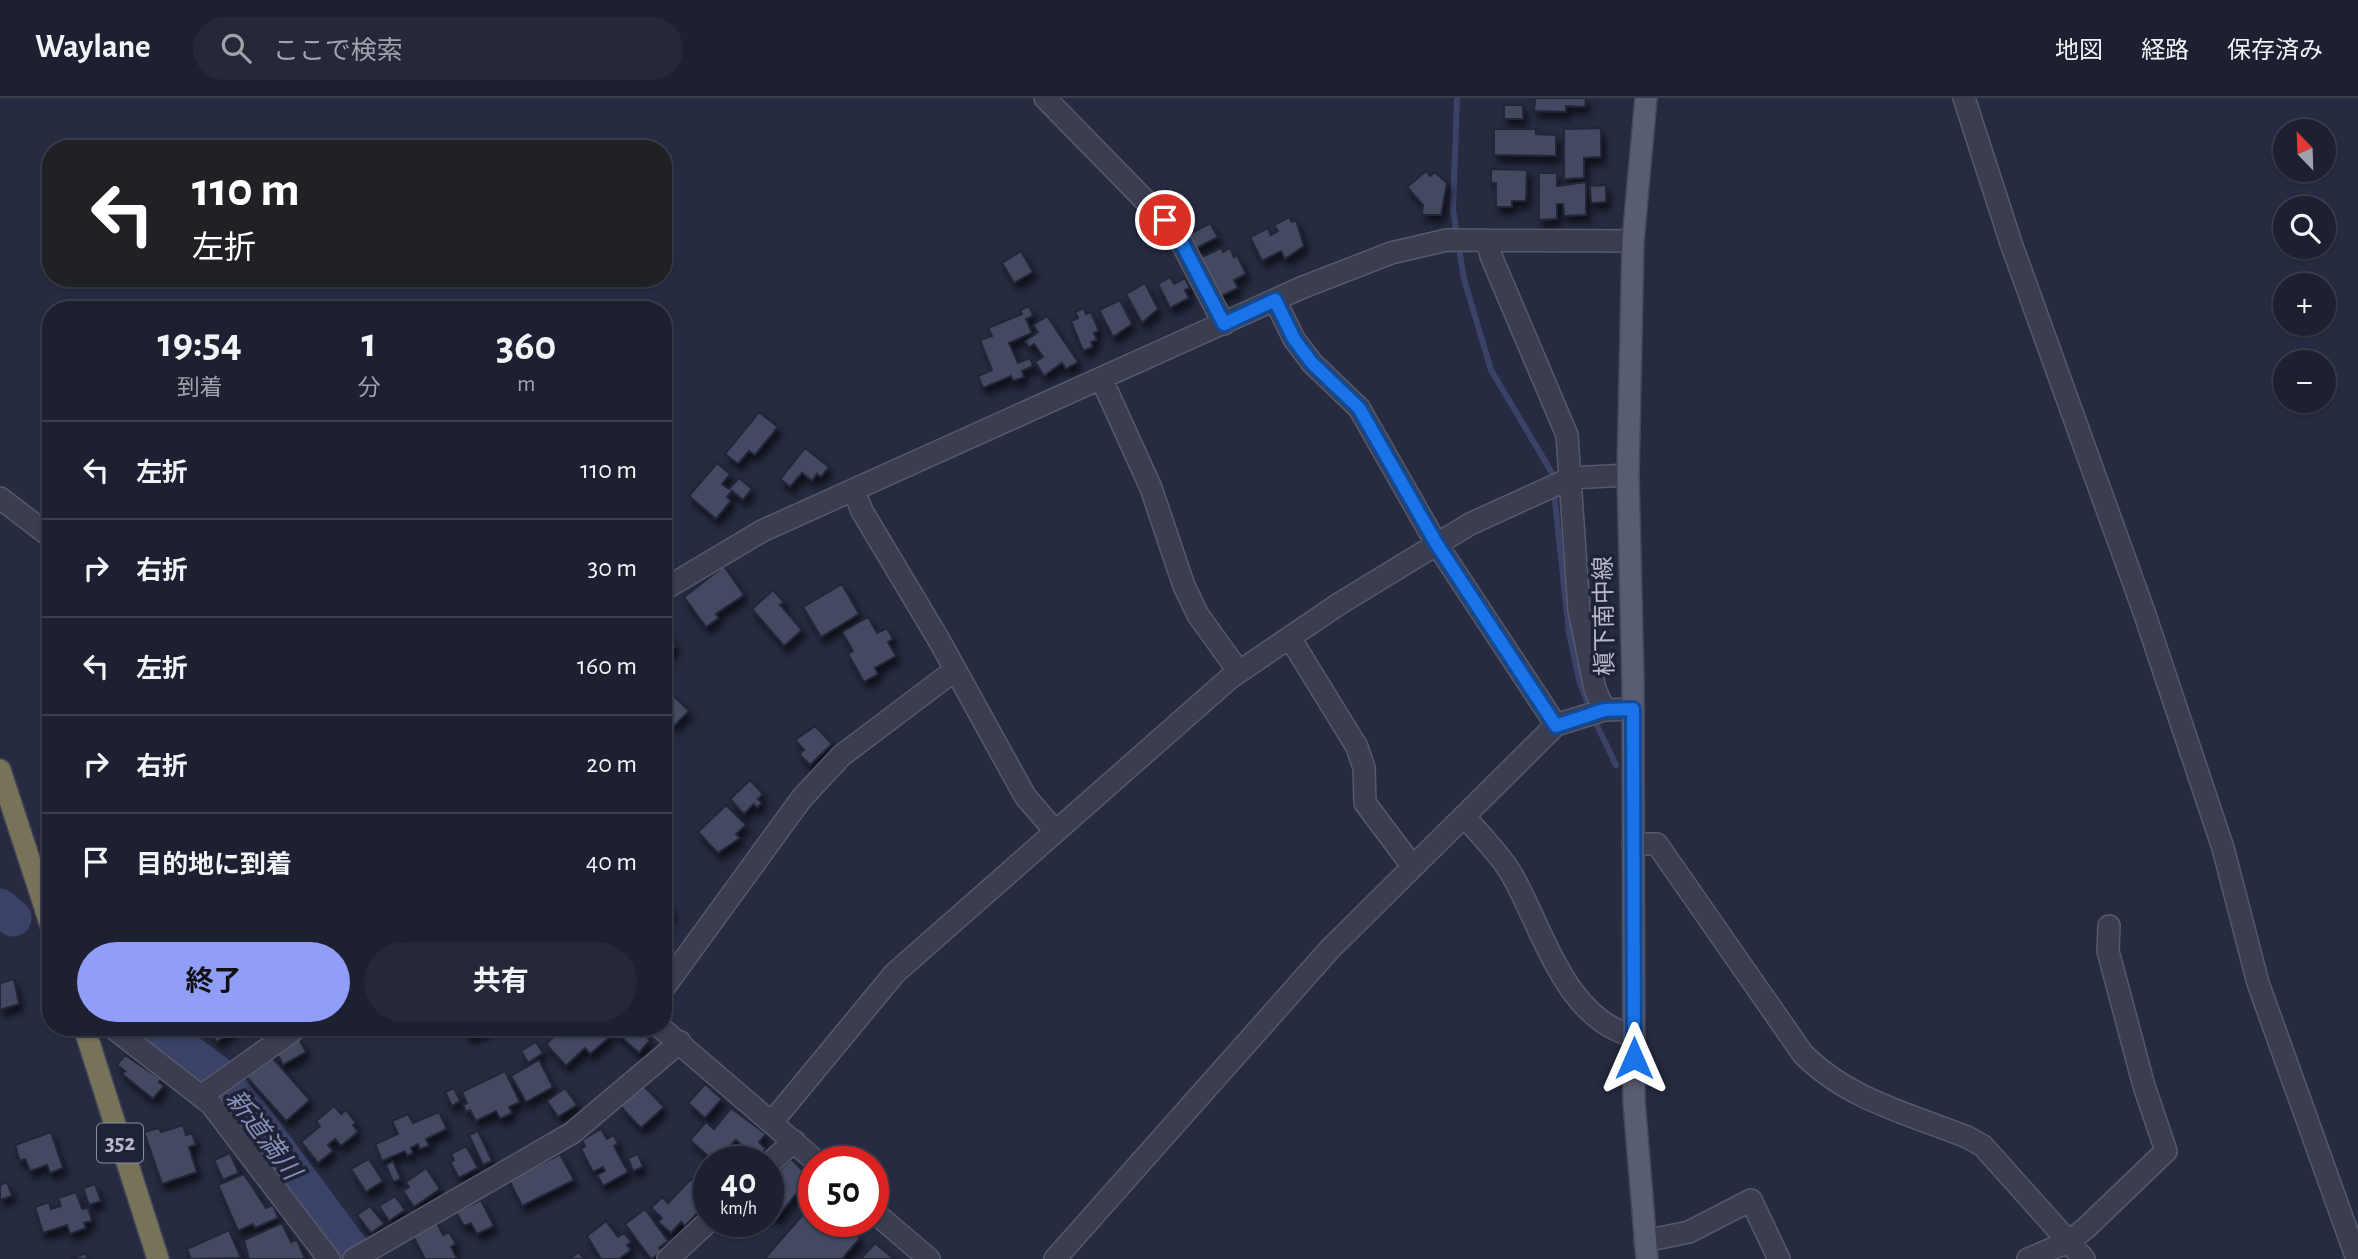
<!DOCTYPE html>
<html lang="ja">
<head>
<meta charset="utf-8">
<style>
	:root { --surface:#1c2031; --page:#252839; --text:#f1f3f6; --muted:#a0a3ab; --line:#3a3e4d; --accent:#919ef7 }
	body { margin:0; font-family:"Alegreya Sans","Noto Sans JP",sans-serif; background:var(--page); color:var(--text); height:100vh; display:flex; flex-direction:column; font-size:26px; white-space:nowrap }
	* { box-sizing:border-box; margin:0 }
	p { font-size:23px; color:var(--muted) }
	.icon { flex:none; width:38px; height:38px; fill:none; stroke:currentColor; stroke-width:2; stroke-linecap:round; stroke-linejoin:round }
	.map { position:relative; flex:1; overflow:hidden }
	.details { position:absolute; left:42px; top:203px; width:630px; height:735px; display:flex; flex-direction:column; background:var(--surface); border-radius:28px; box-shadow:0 2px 5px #0004,0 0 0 2px var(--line) }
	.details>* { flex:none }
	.banner { position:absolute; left:42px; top:42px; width:630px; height:147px; border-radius:28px; box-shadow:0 2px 5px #0004,0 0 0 2px var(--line); background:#202124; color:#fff; overflow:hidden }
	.needle { width:46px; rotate:337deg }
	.tools { position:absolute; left:2273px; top:21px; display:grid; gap:14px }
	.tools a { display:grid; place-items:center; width:63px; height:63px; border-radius:50%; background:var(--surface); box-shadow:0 2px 5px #0004,0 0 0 2px var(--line); font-size:35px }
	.speed { position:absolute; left:693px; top:1048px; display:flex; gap:14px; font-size:35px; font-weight:700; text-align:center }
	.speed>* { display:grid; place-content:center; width:91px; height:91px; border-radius:50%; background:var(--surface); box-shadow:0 2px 5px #0004,0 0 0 2px var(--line); line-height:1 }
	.speed small { font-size:18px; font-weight:400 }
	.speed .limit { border:10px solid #d22; background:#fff; color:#111 }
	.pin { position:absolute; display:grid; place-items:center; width:60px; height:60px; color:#fff; margin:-30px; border:4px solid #fff; border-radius:50%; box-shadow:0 2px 7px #0007 }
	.me { position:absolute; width:77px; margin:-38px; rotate:0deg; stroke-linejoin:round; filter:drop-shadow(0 0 5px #0008) }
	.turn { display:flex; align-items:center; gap:24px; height:147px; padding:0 35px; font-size:32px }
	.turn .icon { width:91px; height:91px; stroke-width:2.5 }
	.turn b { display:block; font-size:49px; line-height:60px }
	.eta { display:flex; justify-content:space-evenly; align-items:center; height:119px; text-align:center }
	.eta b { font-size:42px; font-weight:700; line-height:49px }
	.primary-button { display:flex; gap:14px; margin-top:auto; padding:14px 35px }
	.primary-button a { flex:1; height:80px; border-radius:42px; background:var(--accent); color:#111; font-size:28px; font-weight:700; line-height:80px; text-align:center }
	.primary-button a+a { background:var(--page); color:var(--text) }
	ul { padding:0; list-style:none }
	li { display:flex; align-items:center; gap:21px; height:98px; padding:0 35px; border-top:2px solid var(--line) }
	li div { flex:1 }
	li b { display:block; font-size:26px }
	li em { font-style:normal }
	header { display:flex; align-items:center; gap:42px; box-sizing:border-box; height:98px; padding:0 35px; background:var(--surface); border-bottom:2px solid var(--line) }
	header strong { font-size:33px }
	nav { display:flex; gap:38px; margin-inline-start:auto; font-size:24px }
	.search { width:490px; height:63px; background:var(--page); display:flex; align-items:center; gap:18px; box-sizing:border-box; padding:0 24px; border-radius:38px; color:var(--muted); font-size:26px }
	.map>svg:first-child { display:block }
</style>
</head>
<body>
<header>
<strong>Waylane</strong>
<div class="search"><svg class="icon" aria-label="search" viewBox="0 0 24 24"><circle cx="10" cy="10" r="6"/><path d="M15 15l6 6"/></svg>ここで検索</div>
<nav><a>地図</a><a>経路</a><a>保存済み</a></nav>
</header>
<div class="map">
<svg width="2358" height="1161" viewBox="0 0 2358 1161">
	<defs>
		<filter id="shadow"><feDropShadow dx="4" dy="7" stdDeviation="3.5" flood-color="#0009"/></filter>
	</defs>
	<rect width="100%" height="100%" fill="#262b41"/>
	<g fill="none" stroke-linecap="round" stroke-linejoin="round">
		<path stroke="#3a4268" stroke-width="6" d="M1457,0L1453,112L1464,181L1491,272L1552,375L1569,535L1579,582L1590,611
			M1594,621L1616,667"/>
		<path stroke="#3a4268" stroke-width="37" d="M0,809L13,820
			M153,929L216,975L250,1015L358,1161"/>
	</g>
	<path fill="#434861" stroke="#212538" stroke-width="2" filter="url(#shadow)" d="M1535,0H1586L1585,9L1566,8V14L1534,13Z
		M1504,7H1523V21H1504Z
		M1601,30V59L1584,60V80L1564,81V31Z
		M1494,31H1536V36L1556,37V58L1494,57Z
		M1491,71L1527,72L1526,103H1512V109H1496V85H1491Z
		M1426,73L1430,78L1435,74L1447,85L1441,117H1422L1423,107L1407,89Z
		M1539,75H1557V88L1586,84V117L1564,118L1563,106H1557V121L1539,122Z
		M1606,87V104L1591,105L1590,88Z
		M1289,119L1292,124L1296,122L1304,148L1285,161L1281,153L1262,163L1250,139L1268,130L1271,137L1278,133L1274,127Z
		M1210,125L1218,139L1195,151L1188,137Z
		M1221,150L1223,154L1230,150L1234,159L1237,157L1246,176L1234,182L1238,190L1215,201L1196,162Z
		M1021,153L1033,174L1014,185L1002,165Z
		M1170,179L1174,186L1185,180L1190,190L1185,192L1189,200L1170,210L1158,186Z
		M1145,185L1158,211L1142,225L1126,196Z
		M1120,202L1132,226L1113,239L1099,212Z
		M1029,208L1033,218L1026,221L1032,235L1009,245L1018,265L1030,260L1033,268L1022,273L1024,279L1013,283L1011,278L983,290L978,278L992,272L980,242L992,238L988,230L1022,216L1020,212Z
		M1084,210L1086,216L1091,214L1099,233L1094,235L1097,242L1091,244L1093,249L1083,253L1071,223L1078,220L1075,214Z
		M1047,218L1078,264L1066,271L1062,265L1044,278L1035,264L1043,259L1034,246L1029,249L1025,243L1038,234L1033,227Z
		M759,314L778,329L755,357L749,353L738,366L725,356Z
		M805,350L829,369L821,379L817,376L812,383L802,375L790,389L780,381Z
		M717,365L730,376L722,386L729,391L739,380L752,391L743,402L732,393L727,399L731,403L716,421L689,398Z
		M724,468L744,497L716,516L719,520L706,529L684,499Z
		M842,486L859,516L821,539L803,509Z
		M773,492L784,504L780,507L802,532L784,548L752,511Z
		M868,519L877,535L887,530L893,541L888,544L896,558L875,570L878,576L864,584L848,556L853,553L842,534Z
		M664,531L676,548L663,561V532Z
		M674,598L689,613L674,628L663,617V608Z
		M815,628L832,646L810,667L799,656L804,652L795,642Z
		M750,682L763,696L758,701L762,705L757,710L754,706L744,716L730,701Z
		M726,707L746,727L736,736L740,740L718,755L698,734Z
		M663,804L673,813L663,825Z
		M14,881L19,906L0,912V885Z
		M207,929H237L217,944Z
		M464,929H486L487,932L468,939Z
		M564,929H603L611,938L590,956L585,950L566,968L546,946Z
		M610,929H636L650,942L639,955Z
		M299,940L306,954L283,967L276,954Z
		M536,944L543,955L528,965L521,953Z
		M269,956L310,1002L286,1023L245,977Z
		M125,957L161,981L159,984L164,988L153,1001L122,976L125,973L117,967Z
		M539,962L553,989L526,1004L511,978Z
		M505,973L520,1004L509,1009L512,1015L500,1021L496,1013L476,1023L470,1012L466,1014L463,1007L467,1005L462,994Z
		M705,986L722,1001L705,1020L688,1005Z
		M643,987L664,1009L641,1030L620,1008Z
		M454,990L460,1003L452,1008L445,994Z
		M565,990L577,1007L558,1019L547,1003Z
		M334,1008L341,1016L346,1012L356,1025L353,1027L358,1034L341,1048L335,1041L328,1047L333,1053L318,1065L301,1044L320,1028L316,1023Z
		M731,1010L766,1036L759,1044L766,1051L757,1061L736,1042L715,1064L690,1042L706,1024L714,1031Z
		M439,1014L447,1031L426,1041L429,1048L420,1051L418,1046L411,1050L413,1055L407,1058L405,1053L382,1063L375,1046L398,1036L392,1023L408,1016L413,1025Z
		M183,1027L186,1037L192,1035L196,1047L189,1049L197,1074L162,1086L144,1034L159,1030L161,1034Z
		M601,1031L607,1041L614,1037L618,1046L614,1048L628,1074L603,1088L597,1077L605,1073L603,1069L593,1074L581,1051L585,1048L582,1042Z
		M478,1033L492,1063L483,1067L469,1037Z
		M51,1034L63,1070L50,1075L47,1067L30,1073L25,1061L20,1063L15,1047Z
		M466,1048L478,1070L459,1080L450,1064L454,1062L451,1056Z
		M230,1055L239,1075L223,1082L214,1062Z
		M560,1056L574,1082L522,1108L509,1082Z
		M638,1056L643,1069L633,1073L628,1060Z
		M369,1061L383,1083L366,1094L351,1071Z
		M791,1061L812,1082L805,1089L808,1093L801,1101L796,1096L776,1121L771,1116L768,1119V1086L771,1088L780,1079L776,1076Z
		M393,1063L401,1081L393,1084L386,1067Z
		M426,1070L440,1091L414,1109L403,1093L409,1089L406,1084Z
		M244,1076L266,1110L273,1107L278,1120L255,1130L253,1126L238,1133L218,1087Z
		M691,1081L701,1092L697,1097L706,1106L685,1128L681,1124L671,1135L658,1124L662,1120L651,1110L662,1099L668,1105Z
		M7,1084L12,1098L0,1102V1087Z
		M95,1086L101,1103L89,1107L83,1090Z
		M76,1094L82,1111L88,1110L92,1123L84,1125L86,1130L70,1136L67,1127L43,1135L35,1109L49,1104L51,1111L61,1108L58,1100Z
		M395,1098L405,1112L389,1123L379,1108Z
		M481,1102L494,1128L477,1136L471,1125L464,1128L456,1114Z
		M814,1104V1124H841L860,1140L842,1161H764Z
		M370,1108L384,1126L371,1135L357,1117Z
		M645,1111L668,1143L659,1150L662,1154L651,1161L625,1126Z
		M606,1123L618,1139L624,1135L631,1144L627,1147L631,1152L619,1161H601L587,1138Z
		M282,1125L291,1144L297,1142L305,1161H249L244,1142Z
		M437,1125L443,1137L449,1134L456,1146L451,1149L457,1161H425L413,1138Z
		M229,1132L241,1160L191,1161L187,1151Z
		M875,1145L894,1161H861Z
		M579,1154L584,1161H569Z
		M86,1155L88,1161H71Z"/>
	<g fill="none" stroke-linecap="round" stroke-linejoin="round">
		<defs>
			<path id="minor" d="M1045,0L1176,134L1224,226
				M1964,0L2012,148L2143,511L2223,750L2258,885L2357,1161
				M1487,142L1491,158L1567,337L1579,512L1595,591L1604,612
				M1275,202L1294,241L1312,265L1359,310L1436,445L1556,627
				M1102,282L1151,390L1184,488L1198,517L1239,574
				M854,393L862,413L939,542L1025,698L1055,733
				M0,400L51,439
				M663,492L762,433L1301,190L1391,155L1447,142L1633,143
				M1290,540L1357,649L1364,670L1365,705L1413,769
				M1464,718C1480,737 1500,756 1512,777C1543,831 1565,922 1634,938
				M1633,746H1657L1803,956C1847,1001 1909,1016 1967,1039L1983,1048L2084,1161
				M663,891L802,700L841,658L955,572
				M112,929L211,1006L329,1161
				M660,929L817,1064
				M201,998L298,929
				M772,1024L895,875L1230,580L1339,506L1470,426L1571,380L1628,377
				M768,1067L794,1043
				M873,1113L929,1161
				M1645,1143L1689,1134L1751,1102L1779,1161
				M354,1161L572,1035L680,944
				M668,1161L709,1123
				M1055,1161L1330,851L1556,627L1604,612L1633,611
				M2028,1161L2068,1144L2086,1130L2166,1053L2144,988L2108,853L2109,828"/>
			<path id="major" d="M1646,0L1633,143L1628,377L1633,585L1634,1003L1647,1161"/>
			<path id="highway" d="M0,672L51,828
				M84,929L158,1161"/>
		</defs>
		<use href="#minor" stroke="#56596b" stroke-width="24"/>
		<use href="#major" stroke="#44475a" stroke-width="24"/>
		<use href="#highway" stroke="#424658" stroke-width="24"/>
		<use href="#minor" stroke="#3b3e51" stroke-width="21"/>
		<use href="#major" stroke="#595d71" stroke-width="21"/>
		<use href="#highway" stroke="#777358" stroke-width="21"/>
	</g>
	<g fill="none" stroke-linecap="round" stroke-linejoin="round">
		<defs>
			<path id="route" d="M1165,122L1176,134L1224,226L1275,202L1294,241L1312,265L1359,310L1436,445L1556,628L1604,612L1633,611L1634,960"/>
		</defs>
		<use href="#route" stroke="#114b97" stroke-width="18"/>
		<use href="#route" stroke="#1a73e8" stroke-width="12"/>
	</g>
	<g text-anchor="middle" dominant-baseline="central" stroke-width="7" stroke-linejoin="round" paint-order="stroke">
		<rect fill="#1f2337" stroke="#8a8d9f" stroke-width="2" x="97" y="1025.5" width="46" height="39" rx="5"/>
		<g font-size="23" font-weight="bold" fill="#b8bacb">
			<text x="120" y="1045">352</text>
		</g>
		<g font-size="24" fill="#b8bacb" stroke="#1f2337">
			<text transform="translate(1605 518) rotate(-91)">槇下南中線</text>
		</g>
		<g font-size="26" font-style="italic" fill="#868fb7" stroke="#1f2337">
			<text transform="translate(263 1037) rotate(53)">新道満川</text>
		</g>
	</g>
</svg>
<div class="tools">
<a><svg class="needle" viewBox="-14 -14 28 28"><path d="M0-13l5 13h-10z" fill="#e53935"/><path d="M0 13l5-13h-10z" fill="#a0a3ab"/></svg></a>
<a><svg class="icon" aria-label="search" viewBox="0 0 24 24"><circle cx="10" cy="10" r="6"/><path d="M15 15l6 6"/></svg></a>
<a>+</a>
<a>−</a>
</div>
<div class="speed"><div>40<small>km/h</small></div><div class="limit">50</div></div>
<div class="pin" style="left:1165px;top:122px;background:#d93025"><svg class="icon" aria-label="arrive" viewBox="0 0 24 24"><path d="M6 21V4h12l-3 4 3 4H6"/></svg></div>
<svg class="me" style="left:1634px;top:960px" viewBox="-20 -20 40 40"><path d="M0-17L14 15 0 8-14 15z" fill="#1a73e8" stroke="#fff" stroke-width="4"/></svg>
<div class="banner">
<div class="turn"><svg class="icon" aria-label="left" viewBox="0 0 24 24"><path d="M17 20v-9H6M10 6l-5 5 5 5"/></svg><div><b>110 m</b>左折</div></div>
</div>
<section class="details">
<div class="eta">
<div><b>19:54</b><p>到着</p></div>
<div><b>1</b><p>分</p></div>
<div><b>360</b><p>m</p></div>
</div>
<ul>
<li><svg class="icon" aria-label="left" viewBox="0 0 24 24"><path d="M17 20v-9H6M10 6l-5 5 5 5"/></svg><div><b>左折</b></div><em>110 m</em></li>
<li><svg class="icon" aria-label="right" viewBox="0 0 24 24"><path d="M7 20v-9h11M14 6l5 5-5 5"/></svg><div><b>右折</b></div><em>30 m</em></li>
<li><svg class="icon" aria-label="left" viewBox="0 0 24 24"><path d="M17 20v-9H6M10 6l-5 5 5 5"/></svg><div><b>左折</b></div><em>160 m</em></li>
<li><svg class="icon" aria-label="right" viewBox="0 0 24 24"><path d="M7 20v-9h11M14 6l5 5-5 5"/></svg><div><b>右折</b></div><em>20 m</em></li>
<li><svg class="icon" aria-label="arrive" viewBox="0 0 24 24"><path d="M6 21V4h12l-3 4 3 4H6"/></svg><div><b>目的地に到着</b></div><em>40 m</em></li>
</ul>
<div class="primary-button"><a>終了</a><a>共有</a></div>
</section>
</div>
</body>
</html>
